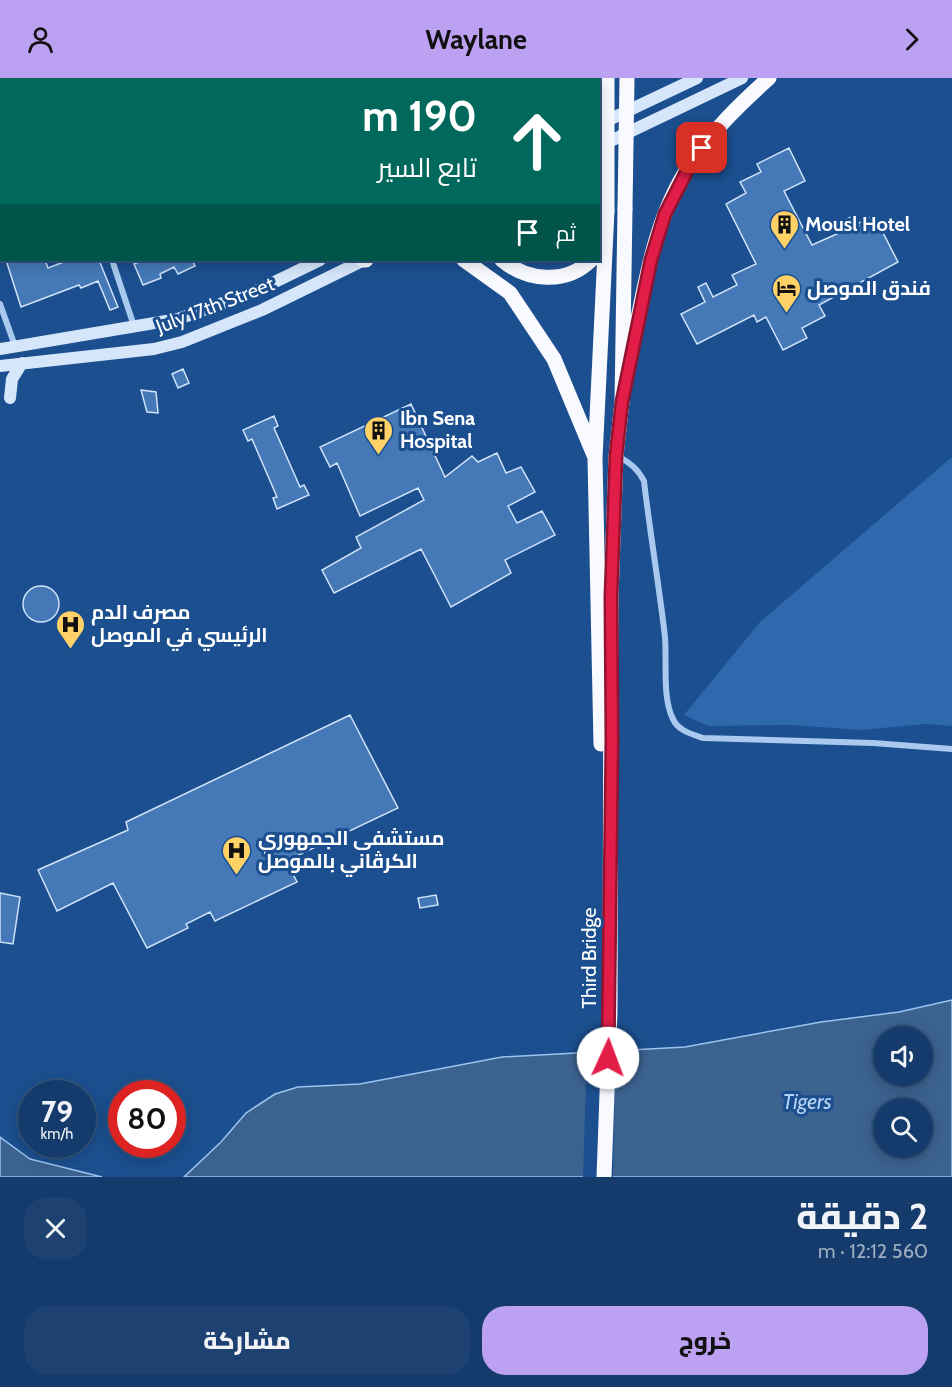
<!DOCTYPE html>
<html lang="ar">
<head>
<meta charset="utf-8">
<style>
	:root { --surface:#143b6b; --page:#1d4271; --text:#f1f3f6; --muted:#9dadc1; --line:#33557e; --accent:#bca0f2 }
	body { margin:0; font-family:Cabin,Cairo,sans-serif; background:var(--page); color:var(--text); direction:rtl; height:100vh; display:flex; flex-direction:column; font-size:22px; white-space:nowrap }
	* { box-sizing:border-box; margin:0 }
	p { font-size:20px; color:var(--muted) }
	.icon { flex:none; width:33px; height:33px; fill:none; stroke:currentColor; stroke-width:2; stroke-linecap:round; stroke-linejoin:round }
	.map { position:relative; height:1099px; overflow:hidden; direction:ltr }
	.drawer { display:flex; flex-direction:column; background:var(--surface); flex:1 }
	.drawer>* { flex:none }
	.guide { position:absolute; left:0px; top:0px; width:600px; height:183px; box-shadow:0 3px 15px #0003,0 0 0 2px var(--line); direction:rtl; background:#00695c; color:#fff; overflow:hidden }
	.tools { position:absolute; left:873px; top:948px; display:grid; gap:12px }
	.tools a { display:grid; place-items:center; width:60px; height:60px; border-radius:50%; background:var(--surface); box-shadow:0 3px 15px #0003,0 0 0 2px var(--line); font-size:30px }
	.speed { position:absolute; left:18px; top:1002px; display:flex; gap:12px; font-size:30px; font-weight:700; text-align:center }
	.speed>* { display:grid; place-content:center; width:78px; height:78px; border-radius:50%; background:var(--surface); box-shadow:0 3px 15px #0003,0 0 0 2px var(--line); line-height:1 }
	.speed small { font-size:15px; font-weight:400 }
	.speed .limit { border:9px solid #d22; background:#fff; color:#111 }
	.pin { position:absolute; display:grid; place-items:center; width:51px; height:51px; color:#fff; margin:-26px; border-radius:12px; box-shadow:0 3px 9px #0006 }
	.me { position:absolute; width:66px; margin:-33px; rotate:2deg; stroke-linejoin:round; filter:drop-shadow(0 0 4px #0008) }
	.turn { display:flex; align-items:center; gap:21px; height:126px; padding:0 24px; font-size:27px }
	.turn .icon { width:78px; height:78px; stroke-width:2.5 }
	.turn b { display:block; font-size:42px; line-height:51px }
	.then { display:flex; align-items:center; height:57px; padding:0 24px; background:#0003; gap:12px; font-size:22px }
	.round { display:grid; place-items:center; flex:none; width:63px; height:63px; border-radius:24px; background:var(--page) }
	.summary { display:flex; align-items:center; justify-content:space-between; height:102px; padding:0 24px }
	h1 { font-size:36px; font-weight:800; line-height:45px }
	.button { display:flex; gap:12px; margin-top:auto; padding:12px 24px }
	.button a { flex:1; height:69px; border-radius:24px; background:var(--accent); color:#111; font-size:24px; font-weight:800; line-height:69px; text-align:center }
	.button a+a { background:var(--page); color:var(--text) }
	header { display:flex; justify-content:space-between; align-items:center; height:78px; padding:0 24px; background:var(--accent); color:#111; font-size:27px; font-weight:800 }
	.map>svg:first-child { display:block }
</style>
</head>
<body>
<header><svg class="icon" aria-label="forward" viewBox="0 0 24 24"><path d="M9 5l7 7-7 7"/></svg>Waylane<svg class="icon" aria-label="person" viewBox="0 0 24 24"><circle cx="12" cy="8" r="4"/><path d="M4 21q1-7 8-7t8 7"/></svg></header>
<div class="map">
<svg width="952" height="1099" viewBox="0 0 952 1099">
	<rect width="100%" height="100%" fill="#1b4f8f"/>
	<path fill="#2e69ad" d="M952,379V648L926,646L860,652L792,647L708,648L684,637L760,544Z"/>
	<path fill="#3c6290" stroke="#9cc4f0" stroke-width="1.5" fill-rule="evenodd" d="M952,922V1099H184L221,1064L246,1035L275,1016L298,1009L360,1006L502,979L685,969L821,944L899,934ZM884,958H922V998H884ZM884,1030H922V1070H884Z
		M0,1059L30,1081L102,1099H0Z"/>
	<path fill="#1b4f8f" d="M616,970L613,1099H583L587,972Z"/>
	<path fill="#4478b7" stroke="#cfe3fa" stroke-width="1.5" d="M789,70L805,103L784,113L812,167L839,155L837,146L853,138L857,146L874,137L898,184L819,227L825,238L802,250L807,260L783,272L766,239L757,244L754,237L697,266L681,236L705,224L698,209L706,205L713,219L737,207L732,197L756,186L726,126L746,115L740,104L761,94L757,86Z
		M6,182H45L48,190L69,182H99L118,229L110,232L98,203L81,210L79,207L21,229Z
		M144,182H192L195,188L178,196L174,189L160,196L161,200L143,207L134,186Z
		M183,291L189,305L178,310L172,296Z
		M141,312L156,314L158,335L147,334Z
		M411,326L445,399L472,378L478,384L497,375L506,395L521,389L535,414L508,428L517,445L542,433L555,457L505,482L511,495L451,529L421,471L334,515L322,492L361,470L356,459L424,422L418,410L360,438L337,385L330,389L320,369Z
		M274,338L278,348L274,350L300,409L304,407L309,417L277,431L273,420L277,419L252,361L248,363L243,352Z
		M23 526a18 18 0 1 1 36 0a18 18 0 1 1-36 0Z
		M350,637L398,730L286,783L297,804L215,843L210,834L186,846L188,850L147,870L113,805L57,833L38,792L128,752L126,744Z
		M0,815L20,819L13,866L0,864Z
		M436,817L438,827L420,830L418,820Z"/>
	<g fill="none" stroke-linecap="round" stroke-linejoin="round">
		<path stroke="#a9c9ee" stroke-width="6" d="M57,2V0
			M210,2L211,0
			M0,47H2
			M112,182L134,248
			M0,226L15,268
			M618,378C630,385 638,391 644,403C650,455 659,507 665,559C667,582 662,620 673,641C678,653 692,656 703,660L873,665L952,671"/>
		<path stroke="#a9c9ee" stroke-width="10" d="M324,0L328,2
			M545,2L546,0"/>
		<path stroke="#d6e6fa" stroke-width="12" d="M598,47L697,0
			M598,69L742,0
			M0,271L178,241L254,214L320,182
			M0,288L154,271L182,264L262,232L364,182
			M10,320L12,301L22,285"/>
		<path stroke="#f8faff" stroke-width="15" d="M558,2V0
			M363,182H366
			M464,182L510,215L554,281L594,377
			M502,182C527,203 566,207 591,182
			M629,286C643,219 652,142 691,85C713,52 740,26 769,0
			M601,666L595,380L607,133
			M604,1099L610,933L611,519L616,378L622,324L625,131"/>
		<path stroke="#f8faff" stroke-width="15" d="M625,131L627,0
			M607,133V0"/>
	</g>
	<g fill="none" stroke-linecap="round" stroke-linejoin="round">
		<defs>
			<path id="route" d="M608,980L612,662L611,519L616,378L622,324L651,182L665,136L690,87L702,70"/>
		</defs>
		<use href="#route" stroke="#92132f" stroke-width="15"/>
		<use href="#route" stroke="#e11d48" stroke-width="10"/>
	</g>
	<defs>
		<symbol id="building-pin" viewBox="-11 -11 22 30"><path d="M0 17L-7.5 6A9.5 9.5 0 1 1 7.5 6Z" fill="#ffd166" stroke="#1b4f8f"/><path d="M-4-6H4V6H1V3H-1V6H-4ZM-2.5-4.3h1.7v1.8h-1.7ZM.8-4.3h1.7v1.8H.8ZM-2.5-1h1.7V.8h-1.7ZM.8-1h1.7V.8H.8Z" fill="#111"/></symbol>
		<symbol id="hotel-pin" viewBox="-11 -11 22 30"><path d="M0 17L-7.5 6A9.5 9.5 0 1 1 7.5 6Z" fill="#ffd166" stroke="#1b4f8f"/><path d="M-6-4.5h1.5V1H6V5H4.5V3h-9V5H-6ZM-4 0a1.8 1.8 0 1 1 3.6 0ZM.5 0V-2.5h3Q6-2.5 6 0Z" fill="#111"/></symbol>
		<symbol id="hospital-pin" viewBox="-11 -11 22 30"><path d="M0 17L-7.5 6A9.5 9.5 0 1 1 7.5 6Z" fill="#ffd166" stroke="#1b4f8f"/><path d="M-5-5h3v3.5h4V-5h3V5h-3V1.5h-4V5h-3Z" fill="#111"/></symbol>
	</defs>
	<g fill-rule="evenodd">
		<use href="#building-pin" x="768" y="130" width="33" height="45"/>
		<use href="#hotel-pin" x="770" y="194" width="33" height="45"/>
		<use href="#building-pin" x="362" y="336" width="33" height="45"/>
		<use href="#hospital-pin" x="54" y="530" width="33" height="45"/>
		<use href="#hospital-pin" x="220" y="756" width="33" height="45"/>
	</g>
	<g text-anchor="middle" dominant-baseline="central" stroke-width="6" stroke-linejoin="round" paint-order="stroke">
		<g font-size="20" font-weight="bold" fill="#fff" stroke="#1b4f8f" text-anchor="start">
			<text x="805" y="146">Mousl Hotel</text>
			<text x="807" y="210">فندق الموصل</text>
			<text x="400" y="340">Ibn Sena<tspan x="400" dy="23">Hospital</tspan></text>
			<text x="91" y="534">مصرف الدم<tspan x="91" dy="23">الرئيسي في الموصل</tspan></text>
			<text x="258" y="760">مستشفى الجمهوري<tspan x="258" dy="23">الكرڤاني بالموصل</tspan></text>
		</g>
		<g font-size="20" fill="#fff" stroke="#1b4f8f">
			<text transform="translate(215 227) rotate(-21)">July 17th Street</text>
			<text transform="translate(589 880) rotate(-90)">Third Bridge</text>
		</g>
		<g font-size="21" font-style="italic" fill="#b5d3f5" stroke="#1b4f8f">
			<text x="807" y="1023">Tigers</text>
		</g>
	</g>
</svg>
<div class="tools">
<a><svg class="icon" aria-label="sound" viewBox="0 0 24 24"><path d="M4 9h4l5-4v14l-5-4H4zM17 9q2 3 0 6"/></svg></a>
<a><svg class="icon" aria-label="search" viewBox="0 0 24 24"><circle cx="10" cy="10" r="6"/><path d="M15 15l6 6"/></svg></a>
</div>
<div class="speed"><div>79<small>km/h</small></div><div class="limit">80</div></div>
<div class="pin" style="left:702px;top:70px;background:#d93025"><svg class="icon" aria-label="arrive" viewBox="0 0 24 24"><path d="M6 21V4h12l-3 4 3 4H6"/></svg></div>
<svg class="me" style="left:608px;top:980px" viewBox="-20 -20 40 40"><circle r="19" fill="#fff"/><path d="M0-13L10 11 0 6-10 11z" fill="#e11d48"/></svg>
<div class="guide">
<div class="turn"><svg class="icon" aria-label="ahead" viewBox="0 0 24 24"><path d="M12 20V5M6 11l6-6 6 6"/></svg><div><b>190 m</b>تابع السير</div></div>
<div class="then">ثم<svg class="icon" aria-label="arrive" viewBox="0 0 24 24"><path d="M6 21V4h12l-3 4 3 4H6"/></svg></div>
</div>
</div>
<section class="drawer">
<div class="summary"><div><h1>2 دقيقة</h1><p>560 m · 12:12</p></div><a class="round"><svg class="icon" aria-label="close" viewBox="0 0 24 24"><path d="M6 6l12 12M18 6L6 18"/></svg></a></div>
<div class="button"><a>خروج</a><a>مشاركة</a></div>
</section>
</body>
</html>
